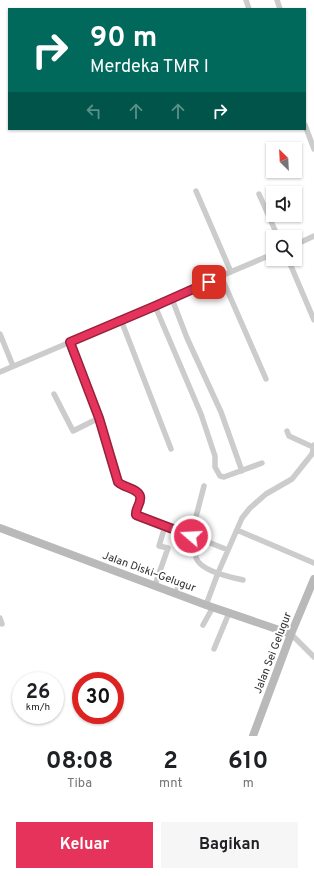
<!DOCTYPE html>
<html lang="id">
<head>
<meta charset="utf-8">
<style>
	:root { --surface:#fff; --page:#f6f6f6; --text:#202124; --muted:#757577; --accent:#e5335b }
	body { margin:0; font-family:Overpass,sans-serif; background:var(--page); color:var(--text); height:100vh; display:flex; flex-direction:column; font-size:15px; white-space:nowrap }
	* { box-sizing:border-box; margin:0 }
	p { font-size:13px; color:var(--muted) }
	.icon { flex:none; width:22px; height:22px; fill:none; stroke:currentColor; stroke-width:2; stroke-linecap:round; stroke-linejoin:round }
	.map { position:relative; height:736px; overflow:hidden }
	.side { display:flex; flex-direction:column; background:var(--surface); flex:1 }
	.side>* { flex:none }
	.banner { position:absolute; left:8px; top:8px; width:298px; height:122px; border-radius:0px; box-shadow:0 1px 3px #0004; background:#00695c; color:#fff; overflow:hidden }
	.needle { width:26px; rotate:336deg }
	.buttons { position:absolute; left:266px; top:142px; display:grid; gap:8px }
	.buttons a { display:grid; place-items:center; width:36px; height:36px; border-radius:0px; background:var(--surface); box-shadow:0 1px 3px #0004; font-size:20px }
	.speed { position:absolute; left:12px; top:672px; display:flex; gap:8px; font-size:20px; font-weight:700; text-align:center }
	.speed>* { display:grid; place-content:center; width:52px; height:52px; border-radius:50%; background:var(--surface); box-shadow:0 1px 3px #0004; line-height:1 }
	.speed small { font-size:10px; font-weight:400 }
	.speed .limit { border:6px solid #d22; background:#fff; color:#111 }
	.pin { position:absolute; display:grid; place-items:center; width:34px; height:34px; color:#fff; margin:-17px; border-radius:8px; box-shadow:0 2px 6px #0006 }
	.me { position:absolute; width:44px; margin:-22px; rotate:289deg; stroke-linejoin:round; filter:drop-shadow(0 0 3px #0008) }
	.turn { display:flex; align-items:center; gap:14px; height:84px; padding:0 16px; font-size:18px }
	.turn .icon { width:52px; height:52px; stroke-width:2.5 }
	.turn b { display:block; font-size:28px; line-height:34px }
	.lanes { display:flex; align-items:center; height:38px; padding:0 16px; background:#0003; justify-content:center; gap:20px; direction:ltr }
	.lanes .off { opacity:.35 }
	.eta { display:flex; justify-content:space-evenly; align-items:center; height:68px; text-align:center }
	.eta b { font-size:24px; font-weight:700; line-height:28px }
	.button { display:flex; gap:8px; margin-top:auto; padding:8px 16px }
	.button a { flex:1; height:46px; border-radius:0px; background:var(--accent); color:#fff; font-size:16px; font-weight:700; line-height:46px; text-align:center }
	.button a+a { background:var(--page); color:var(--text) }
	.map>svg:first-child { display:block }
</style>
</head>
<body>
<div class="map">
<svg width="314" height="736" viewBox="0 0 314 736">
	<rect width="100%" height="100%" fill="#fff"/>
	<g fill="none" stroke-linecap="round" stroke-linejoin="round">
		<path stroke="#ccc" stroke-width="5.5" d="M246,0L249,9
			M277,0L280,9
			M305,125L314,149
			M196,191L231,272
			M259,194L278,237
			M295,245L314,236
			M288,259L314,320
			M221,276L266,379
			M172,299L187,338L221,412L242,471
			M155,306L201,414L215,456V467L220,476L224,477L262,463
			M121,320L171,449
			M0,334L13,366
			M69,342L99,418L118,482C124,488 142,489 140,500C139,504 136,509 135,513L136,515L198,538L228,550
			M0,372L155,306L221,276L273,254
			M54,394L73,431L99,418
			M287,431L289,436L313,447
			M237,530L314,563
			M191,536L204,486
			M198,538C197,544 195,551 196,557C199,571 231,577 243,580
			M155,585L168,548L159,546L165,526
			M176,593L179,584
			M206,605L218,573L242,518L250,508L266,494L292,479L312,454L314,445
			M0,618L2,624
			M203,625L213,607
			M291,634L314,657
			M214,649L229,613"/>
		<path stroke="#b9b9b9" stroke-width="8" d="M0,528L206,605L291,634
			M253,736L291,634L314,579"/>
	</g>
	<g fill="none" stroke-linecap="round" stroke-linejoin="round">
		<defs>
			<path id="route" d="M191,536L136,515C135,508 142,503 140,496C137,488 124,488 118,482L99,418L70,342L155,306L209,282"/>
		</defs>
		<use href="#route" stroke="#95213b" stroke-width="10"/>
		<use href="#route" stroke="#e5335b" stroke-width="7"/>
	</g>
	<g text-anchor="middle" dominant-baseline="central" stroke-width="4" stroke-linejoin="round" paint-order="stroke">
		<g font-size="11" fill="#2f2f2f" stroke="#fff">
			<text transform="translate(149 572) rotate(20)">Jalan Diski–Gelugur</text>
			<text transform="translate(273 653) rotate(-69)">Jalan Sei Gelugur</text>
		</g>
	</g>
</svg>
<div class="buttons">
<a><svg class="needle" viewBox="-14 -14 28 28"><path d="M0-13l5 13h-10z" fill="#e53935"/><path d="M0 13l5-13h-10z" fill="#757577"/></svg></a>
<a><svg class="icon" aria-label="sound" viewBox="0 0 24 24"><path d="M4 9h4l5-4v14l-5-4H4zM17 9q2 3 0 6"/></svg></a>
<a><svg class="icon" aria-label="search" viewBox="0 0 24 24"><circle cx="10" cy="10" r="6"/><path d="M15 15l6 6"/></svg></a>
</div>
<div class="speed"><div>26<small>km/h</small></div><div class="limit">30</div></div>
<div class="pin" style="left:209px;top:282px;background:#d93025"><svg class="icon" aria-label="arrive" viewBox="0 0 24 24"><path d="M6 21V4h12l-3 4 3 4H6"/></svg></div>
<svg class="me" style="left:191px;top:536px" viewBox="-20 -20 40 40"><circle r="17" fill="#e5335b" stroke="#fff" stroke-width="3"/><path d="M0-11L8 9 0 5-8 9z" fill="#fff"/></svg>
<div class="banner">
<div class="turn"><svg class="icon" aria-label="right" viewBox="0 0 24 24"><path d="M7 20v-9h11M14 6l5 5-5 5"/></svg><div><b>90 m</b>Merdeka TMR I</div></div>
<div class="lanes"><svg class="icon off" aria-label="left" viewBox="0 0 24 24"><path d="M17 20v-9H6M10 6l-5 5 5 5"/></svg><svg class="icon off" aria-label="ahead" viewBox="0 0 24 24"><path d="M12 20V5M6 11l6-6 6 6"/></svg><svg class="icon off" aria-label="ahead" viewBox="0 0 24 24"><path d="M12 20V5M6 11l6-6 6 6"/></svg><svg class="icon" aria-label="right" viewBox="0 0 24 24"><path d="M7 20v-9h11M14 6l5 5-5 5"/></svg></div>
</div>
</div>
<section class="side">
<div class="eta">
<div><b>08:08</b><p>Tiba</p></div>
<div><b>2</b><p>mnt</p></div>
<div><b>610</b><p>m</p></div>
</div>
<div class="button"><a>Keluar</a><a>Bagikan</a></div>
</section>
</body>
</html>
